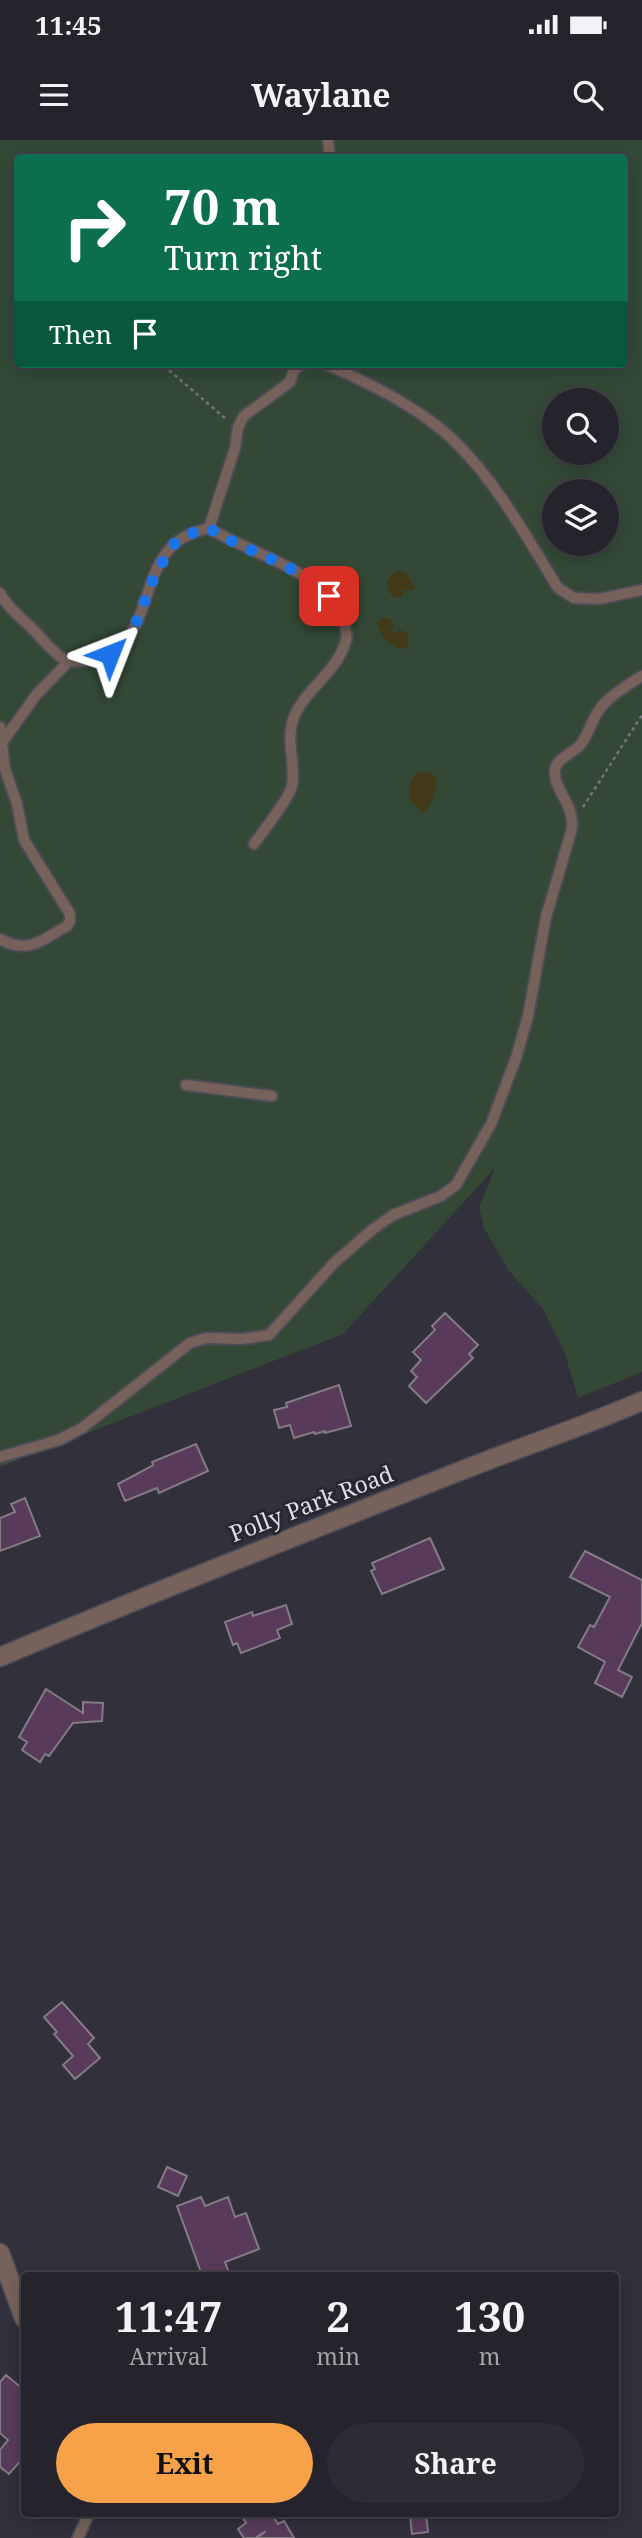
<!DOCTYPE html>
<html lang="en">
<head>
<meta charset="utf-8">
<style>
	:root { --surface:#25242c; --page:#2d2c34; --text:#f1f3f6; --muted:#a3a4a9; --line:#424148; --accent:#f7a149 }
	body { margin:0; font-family:"Noto Serif",serif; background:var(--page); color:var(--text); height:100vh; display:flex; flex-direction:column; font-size:26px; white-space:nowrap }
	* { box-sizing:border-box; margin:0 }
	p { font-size:23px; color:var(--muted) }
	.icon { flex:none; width:38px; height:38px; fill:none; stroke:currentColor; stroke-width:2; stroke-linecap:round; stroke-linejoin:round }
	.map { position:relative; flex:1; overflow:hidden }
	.drawer { position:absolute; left:21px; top:2132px; width:598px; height:245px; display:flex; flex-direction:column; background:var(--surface); border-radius:7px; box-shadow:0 4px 18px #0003,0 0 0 2px var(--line) }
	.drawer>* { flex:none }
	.banner { position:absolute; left:14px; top:14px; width:614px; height:214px; border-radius:7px; box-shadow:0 4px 18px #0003,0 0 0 2px var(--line); background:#0b6e4f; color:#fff; overflow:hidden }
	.controls { position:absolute; left:542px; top:248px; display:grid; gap:14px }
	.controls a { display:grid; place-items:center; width:77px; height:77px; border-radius:50%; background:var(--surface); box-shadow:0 4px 18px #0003,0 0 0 2px var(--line); font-size:35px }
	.pin { position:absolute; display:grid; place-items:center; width:60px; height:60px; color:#fff; margin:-30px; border-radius:14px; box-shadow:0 4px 10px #0006 }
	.me { position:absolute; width:77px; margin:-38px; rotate:45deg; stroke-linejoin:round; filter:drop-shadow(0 0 5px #0008) }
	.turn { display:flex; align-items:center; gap:24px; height:147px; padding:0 35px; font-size:32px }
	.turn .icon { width:91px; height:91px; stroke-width:2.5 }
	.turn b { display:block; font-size:49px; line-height:60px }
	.then { display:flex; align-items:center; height:66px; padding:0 35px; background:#0003; gap:14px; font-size:26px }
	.eta { display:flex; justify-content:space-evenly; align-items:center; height:119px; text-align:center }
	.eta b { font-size:42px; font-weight:700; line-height:49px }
	.button { display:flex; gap:14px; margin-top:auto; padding:14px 35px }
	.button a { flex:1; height:80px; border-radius:42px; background:var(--accent); color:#111; font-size:28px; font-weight:700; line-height:80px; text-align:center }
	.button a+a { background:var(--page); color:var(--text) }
	.status { display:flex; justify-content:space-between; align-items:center; height:49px; padding:0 35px; background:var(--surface); direction:ltr }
	.status svg { height:19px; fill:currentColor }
	header { display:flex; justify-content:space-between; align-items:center; height:91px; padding:0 35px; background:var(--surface); font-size:32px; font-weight:700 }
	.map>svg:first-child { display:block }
</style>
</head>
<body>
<div class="status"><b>11:45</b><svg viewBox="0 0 49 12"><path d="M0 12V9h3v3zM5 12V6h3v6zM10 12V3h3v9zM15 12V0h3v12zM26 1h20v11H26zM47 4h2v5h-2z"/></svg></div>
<header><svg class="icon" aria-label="menu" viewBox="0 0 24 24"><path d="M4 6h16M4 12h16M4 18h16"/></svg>Waylane<svg class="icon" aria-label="search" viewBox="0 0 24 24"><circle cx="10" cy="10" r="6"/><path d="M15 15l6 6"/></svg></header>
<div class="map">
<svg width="642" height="2398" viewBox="0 0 642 2398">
	<rect width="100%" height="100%" fill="#31303b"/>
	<path fill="#334936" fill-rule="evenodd" d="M0,0H642V1232L578,1258L565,1214L543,1169L509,1131L484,1088L479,1067L495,1028L343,1194L0,1327ZM18,18H625V224H18ZM555,261H607V313H555ZM555,352H607V404H555Z"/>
	<path fill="#423919" d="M400,431L406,433L415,448L412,451L403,450V456L394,458L390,453L387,443L392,434Z
		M384,477L390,479L394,484L391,493L403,490C409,494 411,501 407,507L400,509L384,499L377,483Z
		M424,632L431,633L437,639C436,650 432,668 422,673L410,661C408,649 409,633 424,632Z"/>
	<path fill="#583b5a" stroke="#857b85" stroke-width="2" d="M445,1173L478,1205L469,1214L473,1218L426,1263L409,1246L417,1237L411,1231L421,1220L413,1212L435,1190L432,1186Z
		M339,1245L351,1286L325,1293V1291L315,1294L314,1292L294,1298L290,1285L279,1288L274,1270L287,1267L286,1263Z
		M196,1304L208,1331L159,1353L157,1348L125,1361L118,1344L150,1327L153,1325L152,1322Z
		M25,1358L40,1396L0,1411V1378L15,1372L11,1364Z
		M430,1398L444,1429L382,1454L371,1431L375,1429L372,1423Z
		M585,1411L642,1440V1483L618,1530L632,1537L622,1557L595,1543L605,1522L578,1507L590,1485L594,1487L610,1457L570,1437Z
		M286,1465L292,1484L277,1490L280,1498L241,1513L237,1503L233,1505L225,1482L252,1472L253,1476Z
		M46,1549L83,1573V1562L103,1563L102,1581L73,1583L49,1616L45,1614L40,1622L22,1610L27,1602L19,1597Z
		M62,1862L94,1898L88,1904L100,1918L75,1939L63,1925L73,1916L54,1894L57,1892L44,1877Z
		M167,2027L187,2036L178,2056L158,2047Z
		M201,2057L205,2066L228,2057L235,2077L246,2073L259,2109L225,2122L230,2135H202L177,2066Z
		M6,2235L24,2250V2317L9,2334L0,2327V2310L8,2300L0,2293V2242Z
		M240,2373H271L278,2384L284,2381L294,2398H257L266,2391L255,2398H244L238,2389L246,2383Z
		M426,2374L428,2392L412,2394L410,2376Z"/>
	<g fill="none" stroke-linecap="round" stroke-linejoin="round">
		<defs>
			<path id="service" d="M328,0L330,18
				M325,224C363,240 404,260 437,286C487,325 525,394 558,448L574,458L599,459L642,450
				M209,388C249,414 331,432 344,483C346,490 348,497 345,504C335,533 305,550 294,577C285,601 296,622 292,646C289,659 263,691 254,704
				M0,453C8,470 28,482 40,497C55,514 65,526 89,520C154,506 136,441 174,404C184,395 197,391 209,388L235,308L238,287L244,276L290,242L294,230L302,224
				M0,587L5,629L17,664L24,700L70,774V781L67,786C42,800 29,815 0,799
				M3,601L37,554L68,522
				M186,945L272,956
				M0,1317L59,1300L82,1288L190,1203L206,1198L242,1199L269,1195L334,1123L373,1089L393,1075L441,1056L456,1045L491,984L516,918L528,876L546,777L571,692C577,665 553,651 555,630C556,618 574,613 581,604C588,595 590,585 596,575C605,558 626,546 642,536
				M78,2398L89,2373"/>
			<path id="minor" d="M0,2113L24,2178"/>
			<path id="tertiary" d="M0,1517C154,1452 308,1391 463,1330C523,1306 583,1287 642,1261"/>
		</defs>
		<use href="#service" stroke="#4d4c56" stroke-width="14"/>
		<use href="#minor" stroke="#4d4c56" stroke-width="21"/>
		<use href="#tertiary" stroke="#4d4c56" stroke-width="21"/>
		<path stroke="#77767f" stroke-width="2.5" stroke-dasharray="3.5 3.5" stroke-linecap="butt" d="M166,224L170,231L226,279
			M583,667L642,575"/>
		<use href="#service" stroke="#76625b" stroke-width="10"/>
		<use href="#minor" stroke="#76625b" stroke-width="18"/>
		<use href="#tertiary" stroke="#76625b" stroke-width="18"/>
	</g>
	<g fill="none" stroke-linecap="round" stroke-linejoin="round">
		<path stroke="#1a73e8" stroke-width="12" stroke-dasharray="0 21.6" d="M110,514L132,493L156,432L175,403L192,393L209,388C247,413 296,423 329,456"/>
	</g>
	<g text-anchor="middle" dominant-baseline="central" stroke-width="6" stroke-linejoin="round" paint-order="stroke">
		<g font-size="23" fill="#dfdee5" stroke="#272631">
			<text transform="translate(311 1363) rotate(-21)">Polly Park Road</text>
		</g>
	</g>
</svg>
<div class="controls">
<a><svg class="icon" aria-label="search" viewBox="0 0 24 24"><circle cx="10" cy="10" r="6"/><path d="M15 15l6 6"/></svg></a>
<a><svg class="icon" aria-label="layers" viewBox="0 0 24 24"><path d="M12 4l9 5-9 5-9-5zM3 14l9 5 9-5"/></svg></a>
</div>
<div class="pin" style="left:329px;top:456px;background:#d93025"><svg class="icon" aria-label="arrive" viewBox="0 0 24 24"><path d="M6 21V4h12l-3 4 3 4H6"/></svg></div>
<svg class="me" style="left:110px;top:514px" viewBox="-20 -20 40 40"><path d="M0-17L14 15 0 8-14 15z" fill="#1a73e8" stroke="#fff" stroke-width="4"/></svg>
<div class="banner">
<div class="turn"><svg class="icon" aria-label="right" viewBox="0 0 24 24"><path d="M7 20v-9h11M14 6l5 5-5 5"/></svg><div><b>70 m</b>Turn right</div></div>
<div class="then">Then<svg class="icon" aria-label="arrive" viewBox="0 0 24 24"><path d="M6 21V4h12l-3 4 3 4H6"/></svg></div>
</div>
<section class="drawer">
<div class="eta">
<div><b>11:47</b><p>Arrival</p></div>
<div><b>2</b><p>min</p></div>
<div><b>130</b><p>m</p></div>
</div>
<div class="button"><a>Exit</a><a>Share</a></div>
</section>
</div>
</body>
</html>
